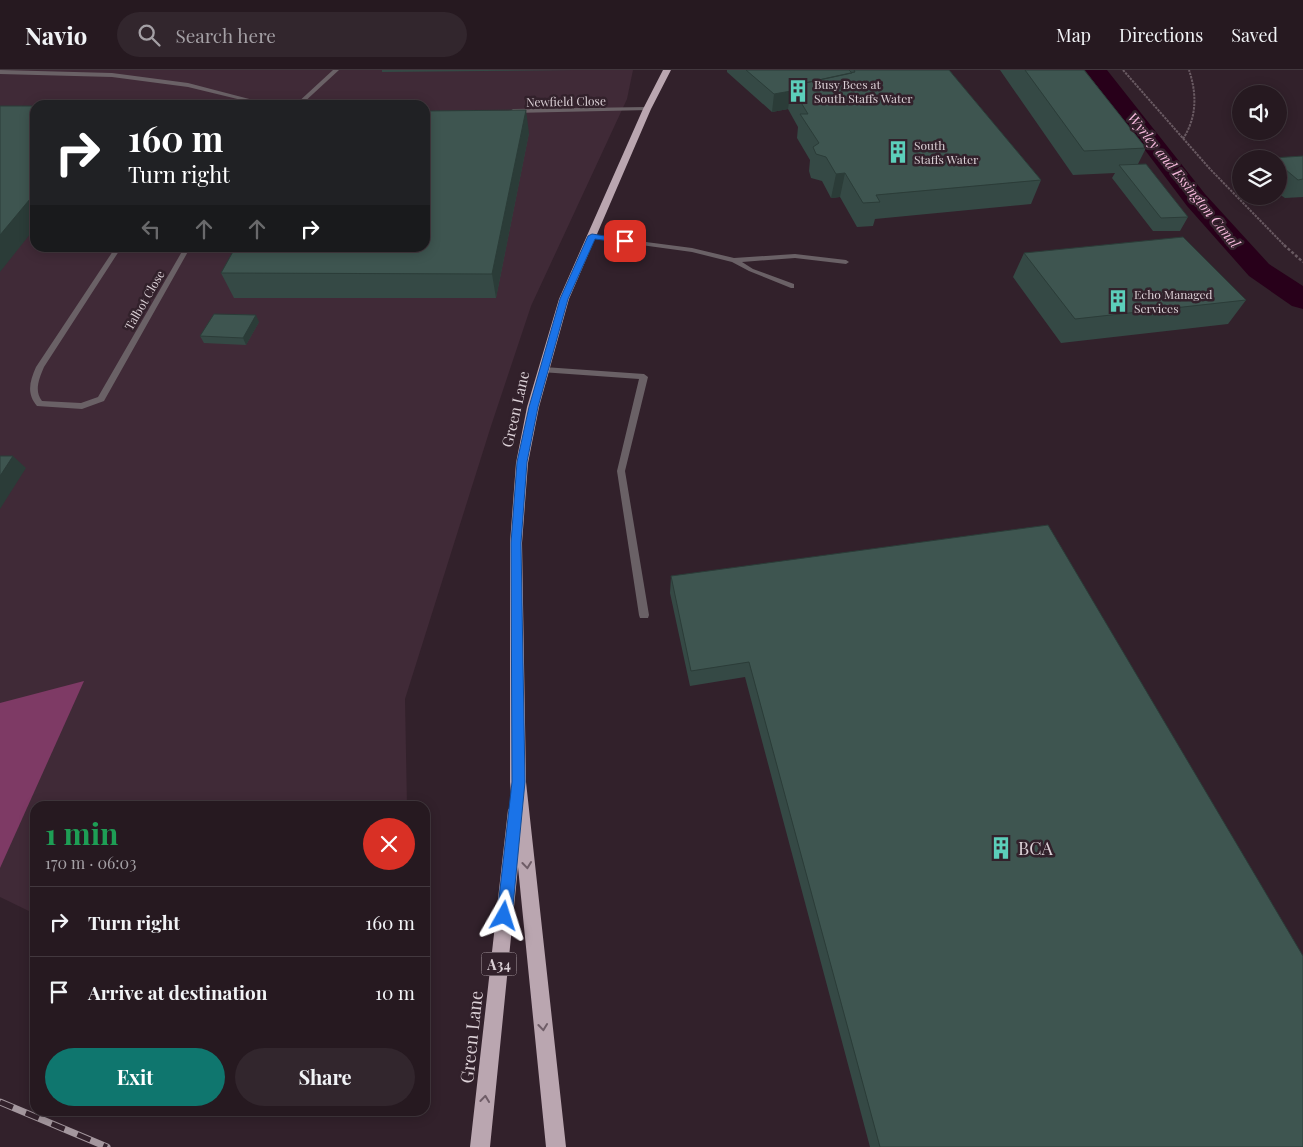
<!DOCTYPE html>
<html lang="en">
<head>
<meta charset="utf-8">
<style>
	:root { --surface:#261920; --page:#32262d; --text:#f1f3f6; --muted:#a4a0a5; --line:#42383e; --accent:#0f766e }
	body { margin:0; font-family:"Playfair Display",serif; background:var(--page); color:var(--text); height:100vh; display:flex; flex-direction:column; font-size:19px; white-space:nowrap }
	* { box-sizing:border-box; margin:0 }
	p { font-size:16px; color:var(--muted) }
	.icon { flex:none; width:28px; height:28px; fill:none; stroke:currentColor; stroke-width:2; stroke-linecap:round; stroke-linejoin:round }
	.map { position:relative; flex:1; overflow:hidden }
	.panel { position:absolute; left:30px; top:731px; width:400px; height:315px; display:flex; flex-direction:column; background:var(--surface); border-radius:15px; box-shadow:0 2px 12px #0003,0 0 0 1px var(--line) }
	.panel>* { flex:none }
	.banner { position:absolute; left:30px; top:30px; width:400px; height:152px; border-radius:15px; box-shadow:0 2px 12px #0003,0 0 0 1px var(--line); background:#202124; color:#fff; overflow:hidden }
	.fabs { position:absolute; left:1232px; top:15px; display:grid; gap:10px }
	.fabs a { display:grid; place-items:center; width:55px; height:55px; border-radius:50%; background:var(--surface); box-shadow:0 2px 12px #0003,0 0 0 1px var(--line); font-size:25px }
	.pin { position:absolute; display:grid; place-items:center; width:42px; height:42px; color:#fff; margin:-21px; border-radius:10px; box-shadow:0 2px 8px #0006 }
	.me { position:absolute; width:55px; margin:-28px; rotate:6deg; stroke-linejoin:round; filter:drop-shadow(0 0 4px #0008) }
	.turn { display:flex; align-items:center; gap:18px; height:105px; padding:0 15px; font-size:22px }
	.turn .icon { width:65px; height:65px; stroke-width:2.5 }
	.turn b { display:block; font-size:35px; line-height:42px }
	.lanes { display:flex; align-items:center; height:48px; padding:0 15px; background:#0003; justify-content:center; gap:25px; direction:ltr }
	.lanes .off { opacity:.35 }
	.round { display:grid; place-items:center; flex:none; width:52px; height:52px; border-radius:26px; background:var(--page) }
	.summary { display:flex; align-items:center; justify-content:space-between; height:85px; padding:0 15px }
	h1 { font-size:30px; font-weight:700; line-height:38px; color:#1e9e55 }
	.cta { display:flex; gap:10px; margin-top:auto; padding:10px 15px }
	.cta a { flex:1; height:58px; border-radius:30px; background:var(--accent); color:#fff; font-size:20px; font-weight:700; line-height:58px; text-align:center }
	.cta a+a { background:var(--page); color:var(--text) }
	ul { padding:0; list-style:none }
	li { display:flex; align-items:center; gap:15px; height:70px; padding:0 15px; border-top:1px solid var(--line) }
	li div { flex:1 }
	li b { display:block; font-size:19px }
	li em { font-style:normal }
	header { display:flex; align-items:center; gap:30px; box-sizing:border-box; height:70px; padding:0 25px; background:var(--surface); border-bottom:1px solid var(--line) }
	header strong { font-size:24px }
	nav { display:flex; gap:28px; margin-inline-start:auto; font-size:18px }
	.search { width:350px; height:45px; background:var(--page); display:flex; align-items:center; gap:12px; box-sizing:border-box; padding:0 18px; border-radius:28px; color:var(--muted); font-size:19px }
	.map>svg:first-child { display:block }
</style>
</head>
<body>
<header>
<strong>Navio</strong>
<div class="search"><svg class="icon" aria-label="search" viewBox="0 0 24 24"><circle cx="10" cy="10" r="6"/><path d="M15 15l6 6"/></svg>Search here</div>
<nav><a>Map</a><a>Directions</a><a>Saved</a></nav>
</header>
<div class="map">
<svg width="1303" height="1077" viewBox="0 0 1303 1077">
	<rect width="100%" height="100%" fill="#32212b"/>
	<path fill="#402a37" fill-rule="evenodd" d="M0,0H633L627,29L531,236L491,356L405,629L407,736H35V844L0,827ZM35,35H425V178H35Z"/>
	<path fill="#7e3a65" d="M84,611L0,798V633Z"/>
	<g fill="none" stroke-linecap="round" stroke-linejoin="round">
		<path fill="#28001a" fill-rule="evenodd" d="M1085,0H1107L1205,124L1269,194L1303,216V239L1292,236L1249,206L1187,136Z"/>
		<path stroke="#695a62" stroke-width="2" stroke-dasharray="2.5 1" stroke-linecap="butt" d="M1123,0L1210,99L1285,176
			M1183,69C1197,47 1197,24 1189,0"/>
		<path stroke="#695a62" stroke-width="2.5" stroke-dasharray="3 2" stroke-linecap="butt" d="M1284,175L1303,192"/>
		<path fill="#6a6166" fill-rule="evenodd" d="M0,0L112,3L188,13L272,35H262L188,17L112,7L0,4Z
			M333,0H339L301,35H295Z
			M647,37L649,38V40L513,43L510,41L513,39Z
			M592,165L692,178L734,188L795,184L846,190L849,192L846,194L795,188L742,192L753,199L794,214V218H791L749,201L732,192L692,182L590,168V166Z
			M115,178H121L44,297C39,309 34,321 42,331L81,333L98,327L184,178H190L104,331L82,339L37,336C26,323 30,311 36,297Z
			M544,297L644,304L648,307L625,401L649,545L648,548H640L639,545L617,401L639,309L541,302V298Z"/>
		<path fill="#baa6b0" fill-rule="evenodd" d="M663,0H671L651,39L569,229L539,337L528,393L522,473L526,712L566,1077H546L518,797L490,1077H470L508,740L512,734L510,712V473L516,393L527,337L559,229L643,39Z"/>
		<defs>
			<path id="rail" d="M0,1032L107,1077"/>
		</defs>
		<use href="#rail" stroke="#a4979e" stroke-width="7"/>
		<use href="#rail" stroke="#32212b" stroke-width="5" stroke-dasharray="14" stroke-linecap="butt"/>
	</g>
	<path fill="#354945" d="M382,0H573L382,2Z
		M727,0H949L1041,110L1031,134L875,149L873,156L857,157L840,127L831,128L822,111L811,108L809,101L810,90L797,68L798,57L788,39L772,42L727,2Z
		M1000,0H1084L1146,78L1138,94L1188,147L1180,161H1153L1112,108L1115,103L1073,105Z
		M529,63L496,228H234L221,203Z
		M1303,86V127L1285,128L1279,124V89H1272Z
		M1024,183L1246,230L1228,254L1061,273L1013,207Z
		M259,252L246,275L204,273L200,266Z
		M671,506L1303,1077H870L745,607L690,616L670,523Z"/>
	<path fill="#2b3c38" d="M791,21L788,39L772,42L774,24Z
		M526,40L529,63L496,228L492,204Z
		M845,103L840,127L831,128L836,104Z
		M35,123V158L0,202V165Z
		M256,245L259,252L246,275L243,268Z
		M13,386L26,398L0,439V406Z"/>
	<path fill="#3e5550" stroke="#2b3c38" d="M746,0H849L852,3L791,16V21L774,24Z
		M854,0H949L1041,110L876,125L880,132L863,133L845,103L836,104L826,87L816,84L813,77L819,73L800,44H808L791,16L855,2Z
		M1025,0H1084L1146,78L1084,81Z
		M0,36H35V123L0,165Z
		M526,40L492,204L221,203L235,178H425V41Z
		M1303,86V109L1298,110L1279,94V89L1272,88Z
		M1146,94L1188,147L1161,148L1119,95Z
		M1183,167L1246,230L1075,249L1024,183Z
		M214,244L256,245L243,268L200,266Z
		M0,386H13L0,406Z
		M1048,455L1303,886V1077H880L749,592L691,601L671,506Z"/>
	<defs><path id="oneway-chevron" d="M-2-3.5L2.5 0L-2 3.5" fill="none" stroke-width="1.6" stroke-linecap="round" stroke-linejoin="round" transform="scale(1.25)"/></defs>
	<g stroke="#6f5d67">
		<use href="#oneway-chevron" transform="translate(527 795) rotate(84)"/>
		<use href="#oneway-chevron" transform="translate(543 957) rotate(84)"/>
		<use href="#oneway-chevron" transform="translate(485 1029) rotate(-84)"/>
	</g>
	<path fill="#1a73e8" stroke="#114b97" d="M592,164L625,169L629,171L625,173L595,169L568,229L538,337L527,392L521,473L525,712L512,846L510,851L504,853L499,851L497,846L512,712L511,473L517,392L529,337L560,229L588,166Z"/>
	<defs>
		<symbol id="building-bare" viewBox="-9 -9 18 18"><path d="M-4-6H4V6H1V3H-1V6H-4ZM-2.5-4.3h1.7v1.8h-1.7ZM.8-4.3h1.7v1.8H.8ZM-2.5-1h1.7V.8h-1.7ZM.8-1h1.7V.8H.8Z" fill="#5cceba" stroke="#32212b" stroke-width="2.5" paint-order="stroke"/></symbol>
	</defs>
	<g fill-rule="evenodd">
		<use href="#building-bare" x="782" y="5" width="32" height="32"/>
		<use href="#building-bare" x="882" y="66" width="32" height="32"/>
		<use href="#building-bare" x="1102" y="215" width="32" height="32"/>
		<use href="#building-bare" x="985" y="762" width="32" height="32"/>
	</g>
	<g text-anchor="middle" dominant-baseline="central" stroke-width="5" stroke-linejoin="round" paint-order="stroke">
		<g font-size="12" fill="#dbd0d6" stroke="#32212b" text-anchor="start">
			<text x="814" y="14">Busy Bees at<tspan x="814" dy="14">South Staffs Water</tspan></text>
			<text x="914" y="75">South<tspan x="914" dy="14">Staffs Water</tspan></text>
			<text x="1134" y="224">Echo Managed<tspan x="1134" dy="14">Services</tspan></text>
		</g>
		<g font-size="12" fill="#dbd0d6" stroke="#32212b">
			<text transform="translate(566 31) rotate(-1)">Newfield Close</text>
			<text transform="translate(144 230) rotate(-60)">Talbot Close</text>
		</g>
		<g font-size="14" font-style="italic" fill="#f7badd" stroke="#32212b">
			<text transform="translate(1184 110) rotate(51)">Wyrley and Essington Canal</text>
		</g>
		<rect fill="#32212b" stroke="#a89ca3" stroke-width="1" x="481.5" y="882.5" width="35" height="23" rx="4"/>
		<g font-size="14" font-weight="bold" fill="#dbd0d6">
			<text x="499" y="894">A34</text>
		</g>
		<g font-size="15" fill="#dbd0d6" stroke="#32212b">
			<text transform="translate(515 339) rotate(-77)">Green Lane</text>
		</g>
		<g font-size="18" fill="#dbd0d6" stroke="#32212b" text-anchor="start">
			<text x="1018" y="778">BCA</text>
		</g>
		<g font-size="18" fill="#dbd0d6" stroke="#32212b">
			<text transform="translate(471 967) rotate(-84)">Green Lane</text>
		</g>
	</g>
</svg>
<div class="fabs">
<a><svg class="icon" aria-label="sound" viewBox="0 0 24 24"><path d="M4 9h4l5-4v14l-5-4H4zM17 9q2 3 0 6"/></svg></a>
<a><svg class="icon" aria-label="layers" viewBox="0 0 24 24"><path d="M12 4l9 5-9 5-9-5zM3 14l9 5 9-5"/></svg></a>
</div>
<div class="pin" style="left:625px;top:171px;background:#d93025"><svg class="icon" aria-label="arrive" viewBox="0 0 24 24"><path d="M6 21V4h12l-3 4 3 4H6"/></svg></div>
<svg class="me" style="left:504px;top:846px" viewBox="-20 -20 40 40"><path d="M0-17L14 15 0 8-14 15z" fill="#1a73e8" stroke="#fff" stroke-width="4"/></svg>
<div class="banner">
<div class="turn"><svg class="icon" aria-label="right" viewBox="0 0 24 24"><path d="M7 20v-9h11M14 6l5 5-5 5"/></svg><div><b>160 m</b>Turn right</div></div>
<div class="lanes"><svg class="icon off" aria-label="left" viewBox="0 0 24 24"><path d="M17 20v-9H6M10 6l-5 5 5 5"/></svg><svg class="icon off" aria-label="ahead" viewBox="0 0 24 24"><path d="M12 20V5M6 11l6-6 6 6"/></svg><svg class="icon off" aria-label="ahead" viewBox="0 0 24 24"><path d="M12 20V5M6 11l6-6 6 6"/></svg><svg class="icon" aria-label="right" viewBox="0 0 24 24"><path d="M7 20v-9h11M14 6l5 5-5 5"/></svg></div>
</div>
<section class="panel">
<div class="summary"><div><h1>1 min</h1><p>170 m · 06:03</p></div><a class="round" style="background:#d93025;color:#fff"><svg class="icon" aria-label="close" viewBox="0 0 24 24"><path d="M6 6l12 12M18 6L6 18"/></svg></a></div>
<ul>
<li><svg class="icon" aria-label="right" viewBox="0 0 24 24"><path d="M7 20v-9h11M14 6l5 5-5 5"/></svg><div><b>Turn right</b></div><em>160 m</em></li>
<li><svg class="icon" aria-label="arrive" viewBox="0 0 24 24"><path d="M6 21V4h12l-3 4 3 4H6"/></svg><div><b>Arrive at destination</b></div><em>10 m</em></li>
</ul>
<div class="cta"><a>Exit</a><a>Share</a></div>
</section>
</div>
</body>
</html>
